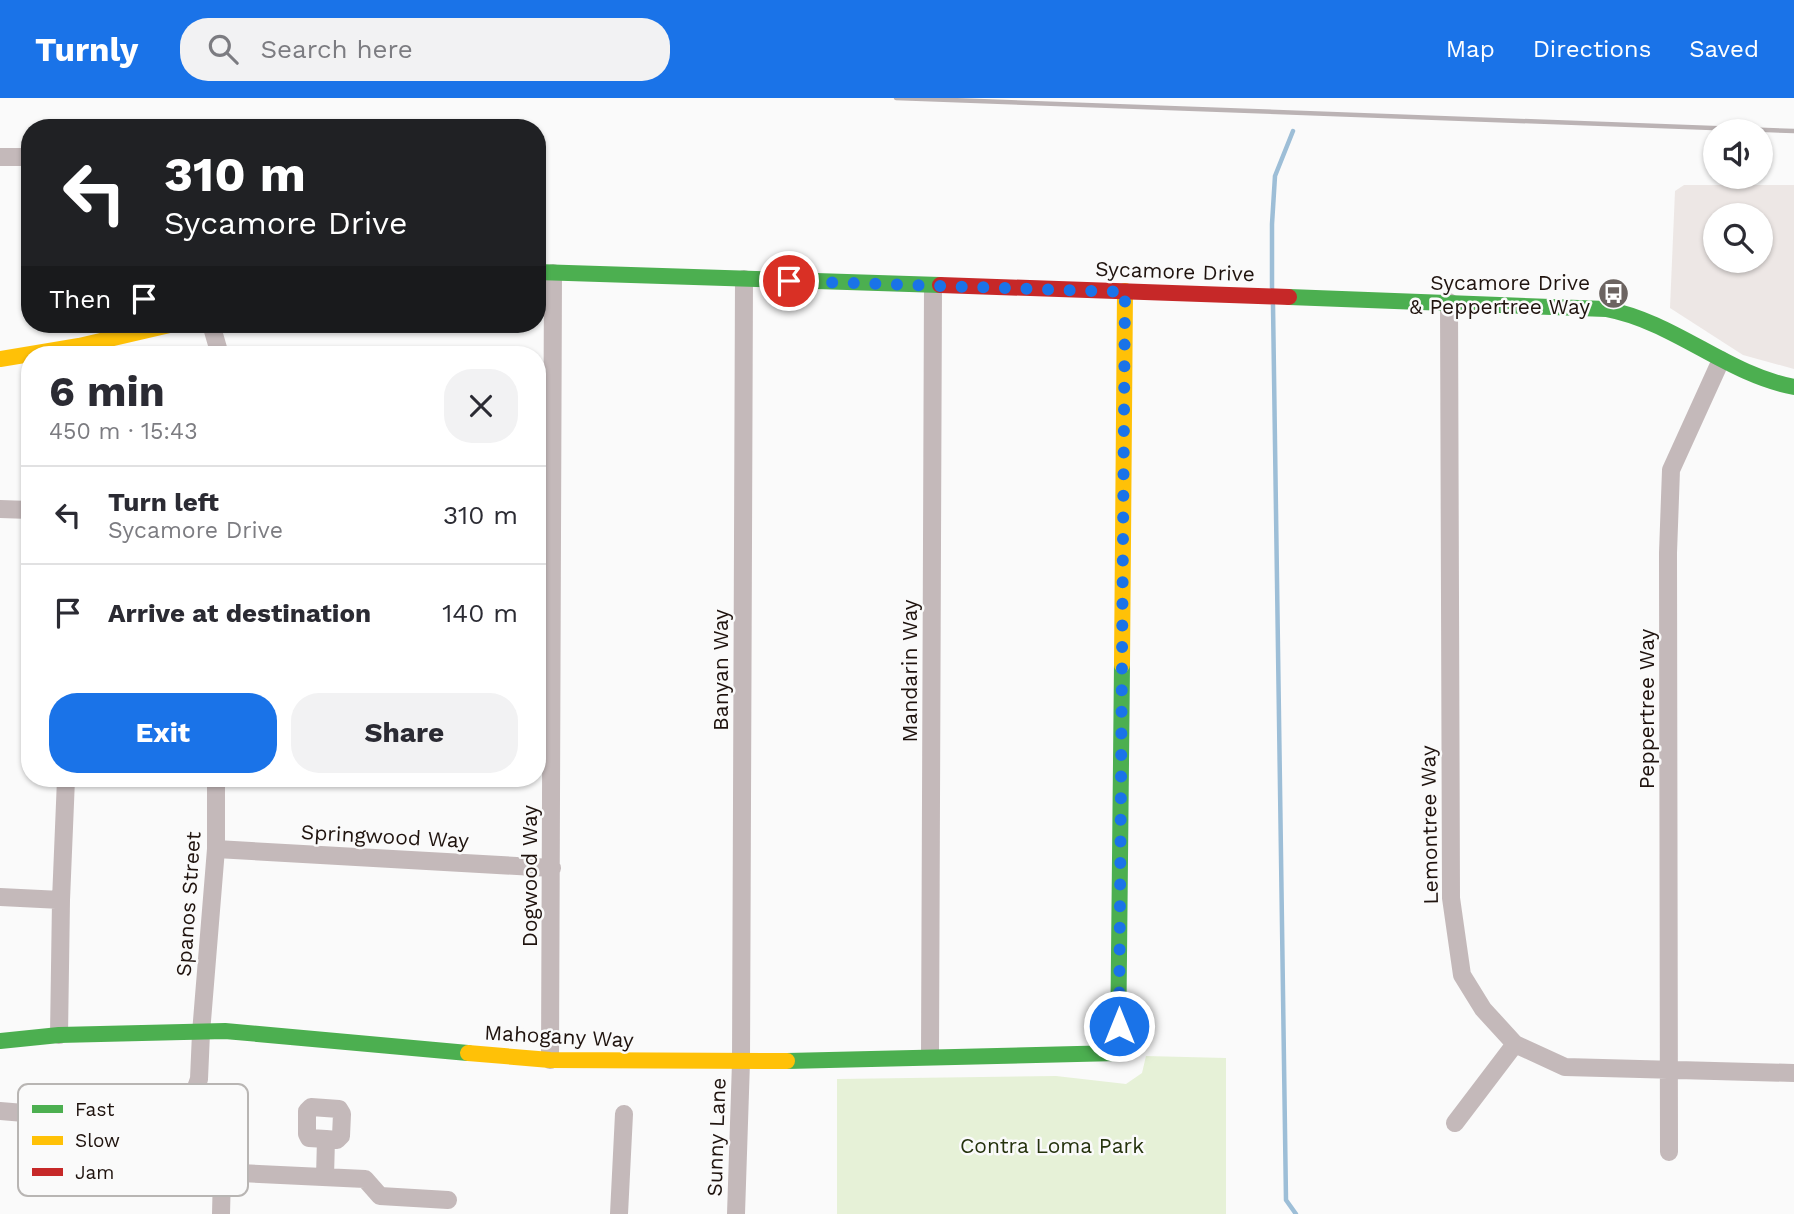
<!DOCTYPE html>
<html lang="en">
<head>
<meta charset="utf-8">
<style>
	:root { --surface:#fff; --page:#f2f2f3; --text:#2b2b33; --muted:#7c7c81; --line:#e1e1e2; --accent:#1a73e8 }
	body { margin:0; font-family:"Work Sans",sans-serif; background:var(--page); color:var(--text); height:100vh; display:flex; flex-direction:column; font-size:26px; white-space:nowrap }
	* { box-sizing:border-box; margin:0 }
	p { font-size:23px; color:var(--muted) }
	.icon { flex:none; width:38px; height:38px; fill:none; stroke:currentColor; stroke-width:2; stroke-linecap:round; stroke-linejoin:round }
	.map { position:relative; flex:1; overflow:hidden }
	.sheet { position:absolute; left:21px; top:248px; width:525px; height:441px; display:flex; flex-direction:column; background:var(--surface); border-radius:28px; box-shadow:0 2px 5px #0004 }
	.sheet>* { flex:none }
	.guide { position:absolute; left:21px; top:21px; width:525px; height:214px; border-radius:28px; box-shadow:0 2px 5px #0004; background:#202124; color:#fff; overflow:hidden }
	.fabs { position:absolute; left:1703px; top:21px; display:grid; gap:14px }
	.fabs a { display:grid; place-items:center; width:70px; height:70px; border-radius:50%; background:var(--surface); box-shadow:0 2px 5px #0004; font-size:35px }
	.pin { position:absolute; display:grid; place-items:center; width:60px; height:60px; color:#fff; margin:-30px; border:4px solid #fff; border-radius:50%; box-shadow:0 2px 7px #0007 }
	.me { position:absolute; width:77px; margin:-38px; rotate:0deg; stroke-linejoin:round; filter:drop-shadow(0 0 5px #0008) }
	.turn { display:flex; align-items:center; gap:24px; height:147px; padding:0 28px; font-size:32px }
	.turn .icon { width:91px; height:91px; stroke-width:2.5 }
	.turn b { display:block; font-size:49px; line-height:60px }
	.then { display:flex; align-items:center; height:66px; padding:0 28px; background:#0003; gap:14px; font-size:26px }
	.round { display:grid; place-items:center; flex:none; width:74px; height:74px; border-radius:28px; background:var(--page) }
	.head { display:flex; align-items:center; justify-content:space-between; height:119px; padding:0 28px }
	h1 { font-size:42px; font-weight:700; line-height:52px }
	.primary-button { display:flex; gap:14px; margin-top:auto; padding:14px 28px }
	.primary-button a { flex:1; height:80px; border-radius:28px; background:var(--accent); color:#fff; font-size:28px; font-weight:700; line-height:80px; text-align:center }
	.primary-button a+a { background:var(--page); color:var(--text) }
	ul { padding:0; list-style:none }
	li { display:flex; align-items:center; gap:21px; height:98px; padding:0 28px; border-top:2px solid var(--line) }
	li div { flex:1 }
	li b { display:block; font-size:26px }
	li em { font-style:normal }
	header { display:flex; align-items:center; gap:42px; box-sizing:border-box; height:98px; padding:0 35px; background:var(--accent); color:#fff }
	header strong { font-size:33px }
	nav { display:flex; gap:38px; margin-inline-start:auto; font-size:24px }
	.search { width:490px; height:63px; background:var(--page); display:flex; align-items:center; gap:18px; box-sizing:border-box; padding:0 24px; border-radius:28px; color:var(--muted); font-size:26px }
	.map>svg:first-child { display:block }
</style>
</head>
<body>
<header>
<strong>Turnly</strong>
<div class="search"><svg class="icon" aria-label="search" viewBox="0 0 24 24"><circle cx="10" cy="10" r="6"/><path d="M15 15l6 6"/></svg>Search here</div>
<nav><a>Map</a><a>Directions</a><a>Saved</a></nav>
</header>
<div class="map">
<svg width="1794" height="1116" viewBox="0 0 1794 1116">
	<rect width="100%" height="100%" fill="#fafafa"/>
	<path fill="#ede7e5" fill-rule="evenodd" d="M1684,87H1794V271L1743,257L1670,210L1675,93ZM1715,117H1760V163H1715Z"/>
	<path fill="#e6f1d7" d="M1146,958L1226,960V1116H837V981L1056,978L1126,986L1142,975Z"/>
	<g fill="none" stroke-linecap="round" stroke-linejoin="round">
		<path stroke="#9dbed7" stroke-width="4.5" d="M1272,191V126L1275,78L1293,33
			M1273,207L1286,1102L1296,1116"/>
		<path stroke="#c4b9ba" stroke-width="18" d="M0,59H30
			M1449,204L1451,800L1462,877L1483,911L1515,946L1565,969L1794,975
			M211,226L220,257
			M0,411L30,412
			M216,681V751L201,935L199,981L190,1007L187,1058L198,1073L365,1081L380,1098L448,1102
			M216,751L552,770
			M0,799L61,802
			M59,937L61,802L66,681
			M930,958L933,188
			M550,962L553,175
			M0,1013L36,1016
			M1455,1025L1515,946
			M104,1053L187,1058
			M1669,1054L1668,455L1671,372L1721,262
			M325,1079L326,1041L337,1042L341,1038L342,1016L339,1011L311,1009L307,1013V1036L309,1040L326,1041
			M221,1116L222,1075
			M619,1116L624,1016
			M736,1116L741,964L744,181"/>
		<path stroke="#4caf50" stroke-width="16" d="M537,174L940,187
			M1289,199L1606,211C1675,224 1726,276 1794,289
			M0,943L59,937L225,933L468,955
			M787,963L1118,955L1122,567"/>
		<path stroke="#ffc107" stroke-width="16" d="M0,261L79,248L174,226
			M1122,567L1125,193
			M468,955L550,962L787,963"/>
		<path stroke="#c62828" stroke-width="16" d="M940,187L1289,199"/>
		<path stroke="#bbb3b4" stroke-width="4.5" d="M896,0L1794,33"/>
	</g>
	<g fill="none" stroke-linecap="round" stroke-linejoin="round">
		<path stroke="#1a73e8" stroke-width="12" stroke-dasharray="0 21.6" d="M789,183L1125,194L1119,928"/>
	</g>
	<defs>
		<symbol id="bus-disc" viewBox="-11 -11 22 22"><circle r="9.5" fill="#6c6461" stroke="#fafafa"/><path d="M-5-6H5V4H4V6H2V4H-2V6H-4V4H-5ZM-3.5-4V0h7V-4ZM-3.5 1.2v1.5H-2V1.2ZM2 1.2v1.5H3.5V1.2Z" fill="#fff"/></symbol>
	</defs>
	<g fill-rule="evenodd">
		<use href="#bus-disc" x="1596" y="178" width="35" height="35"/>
	</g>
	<g text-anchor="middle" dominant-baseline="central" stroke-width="5" stroke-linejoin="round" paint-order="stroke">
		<g font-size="21" fill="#1f130e" stroke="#fafafa">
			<text transform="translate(1175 173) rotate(2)">Sycamore Drive</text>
			<text transform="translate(720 572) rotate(-90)">Banyan Way</text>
			<text transform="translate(909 573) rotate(-90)">Mandarin Way</text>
			<text transform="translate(1646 611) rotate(-90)">Peppertree Way</text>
			<text transform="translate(1429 727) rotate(-91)">Lemontree Way</text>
			<text transform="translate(385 738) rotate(3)">Springwood Way</text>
			<text transform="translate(529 778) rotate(-90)">Dogwood Way</text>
			<text transform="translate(188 806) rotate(-86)">Spanos Street</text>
			<text transform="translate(559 938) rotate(3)">Mahogany Way</text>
			<text transform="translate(716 1039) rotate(-88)">Sunny Lane</text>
		</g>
		<g font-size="21" fill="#1f130e" stroke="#fafafa" text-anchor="end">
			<text x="1590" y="184">Sycamore Drive<tspan x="1590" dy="24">&amp; Peppertree Way</tspan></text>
		</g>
		<g font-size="21" fill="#25330d" stroke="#fafafa">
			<text x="1052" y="1047">Contra Loma Park</text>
		</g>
	</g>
	<rect x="18" y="986" width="230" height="112" rx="10" fill="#fafafa" stroke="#b8b5b3" stroke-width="2"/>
	<rect x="32" y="1007" width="31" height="8" fill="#4caf50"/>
	<rect x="32" y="1038" width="31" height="9" fill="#ffc107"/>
	<rect x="32" y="1070" width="31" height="8" fill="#c62828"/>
	<g font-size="19" fill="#1f130e">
		<text x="75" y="1018">Fast</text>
		<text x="75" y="1049">Slow</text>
		<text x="75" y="1081">Jam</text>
	</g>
</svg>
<div class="fabs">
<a><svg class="icon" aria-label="sound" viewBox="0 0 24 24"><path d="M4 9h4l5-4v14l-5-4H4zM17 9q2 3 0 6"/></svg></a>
<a><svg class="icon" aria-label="search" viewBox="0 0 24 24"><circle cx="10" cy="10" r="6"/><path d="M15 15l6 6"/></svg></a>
</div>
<div class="pin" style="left:789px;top:183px;background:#d93025"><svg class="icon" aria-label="arrive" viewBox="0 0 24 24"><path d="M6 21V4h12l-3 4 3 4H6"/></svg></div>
<svg class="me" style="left:1119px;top:928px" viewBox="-20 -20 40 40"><circle r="17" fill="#1a73e8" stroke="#fff" stroke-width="3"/><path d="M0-11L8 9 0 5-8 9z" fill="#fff"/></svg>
<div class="guide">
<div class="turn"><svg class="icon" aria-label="left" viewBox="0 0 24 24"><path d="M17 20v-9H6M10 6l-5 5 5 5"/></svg><div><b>310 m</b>Sycamore Drive</div></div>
<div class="then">Then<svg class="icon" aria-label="arrive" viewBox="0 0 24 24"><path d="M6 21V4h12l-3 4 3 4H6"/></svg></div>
</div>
<section class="sheet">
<div class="head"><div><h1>6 min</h1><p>450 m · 15:43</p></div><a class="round"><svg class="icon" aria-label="close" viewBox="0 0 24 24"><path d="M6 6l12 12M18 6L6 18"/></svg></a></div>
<ul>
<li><svg class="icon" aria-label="left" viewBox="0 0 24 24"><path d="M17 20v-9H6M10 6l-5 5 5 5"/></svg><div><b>Turn left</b><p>Sycamore Drive</p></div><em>310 m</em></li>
<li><svg class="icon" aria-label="arrive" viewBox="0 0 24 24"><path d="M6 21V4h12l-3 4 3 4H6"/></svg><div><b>Arrive at destination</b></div><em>140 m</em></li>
</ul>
<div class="primary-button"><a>Exit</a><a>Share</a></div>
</section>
</div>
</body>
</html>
